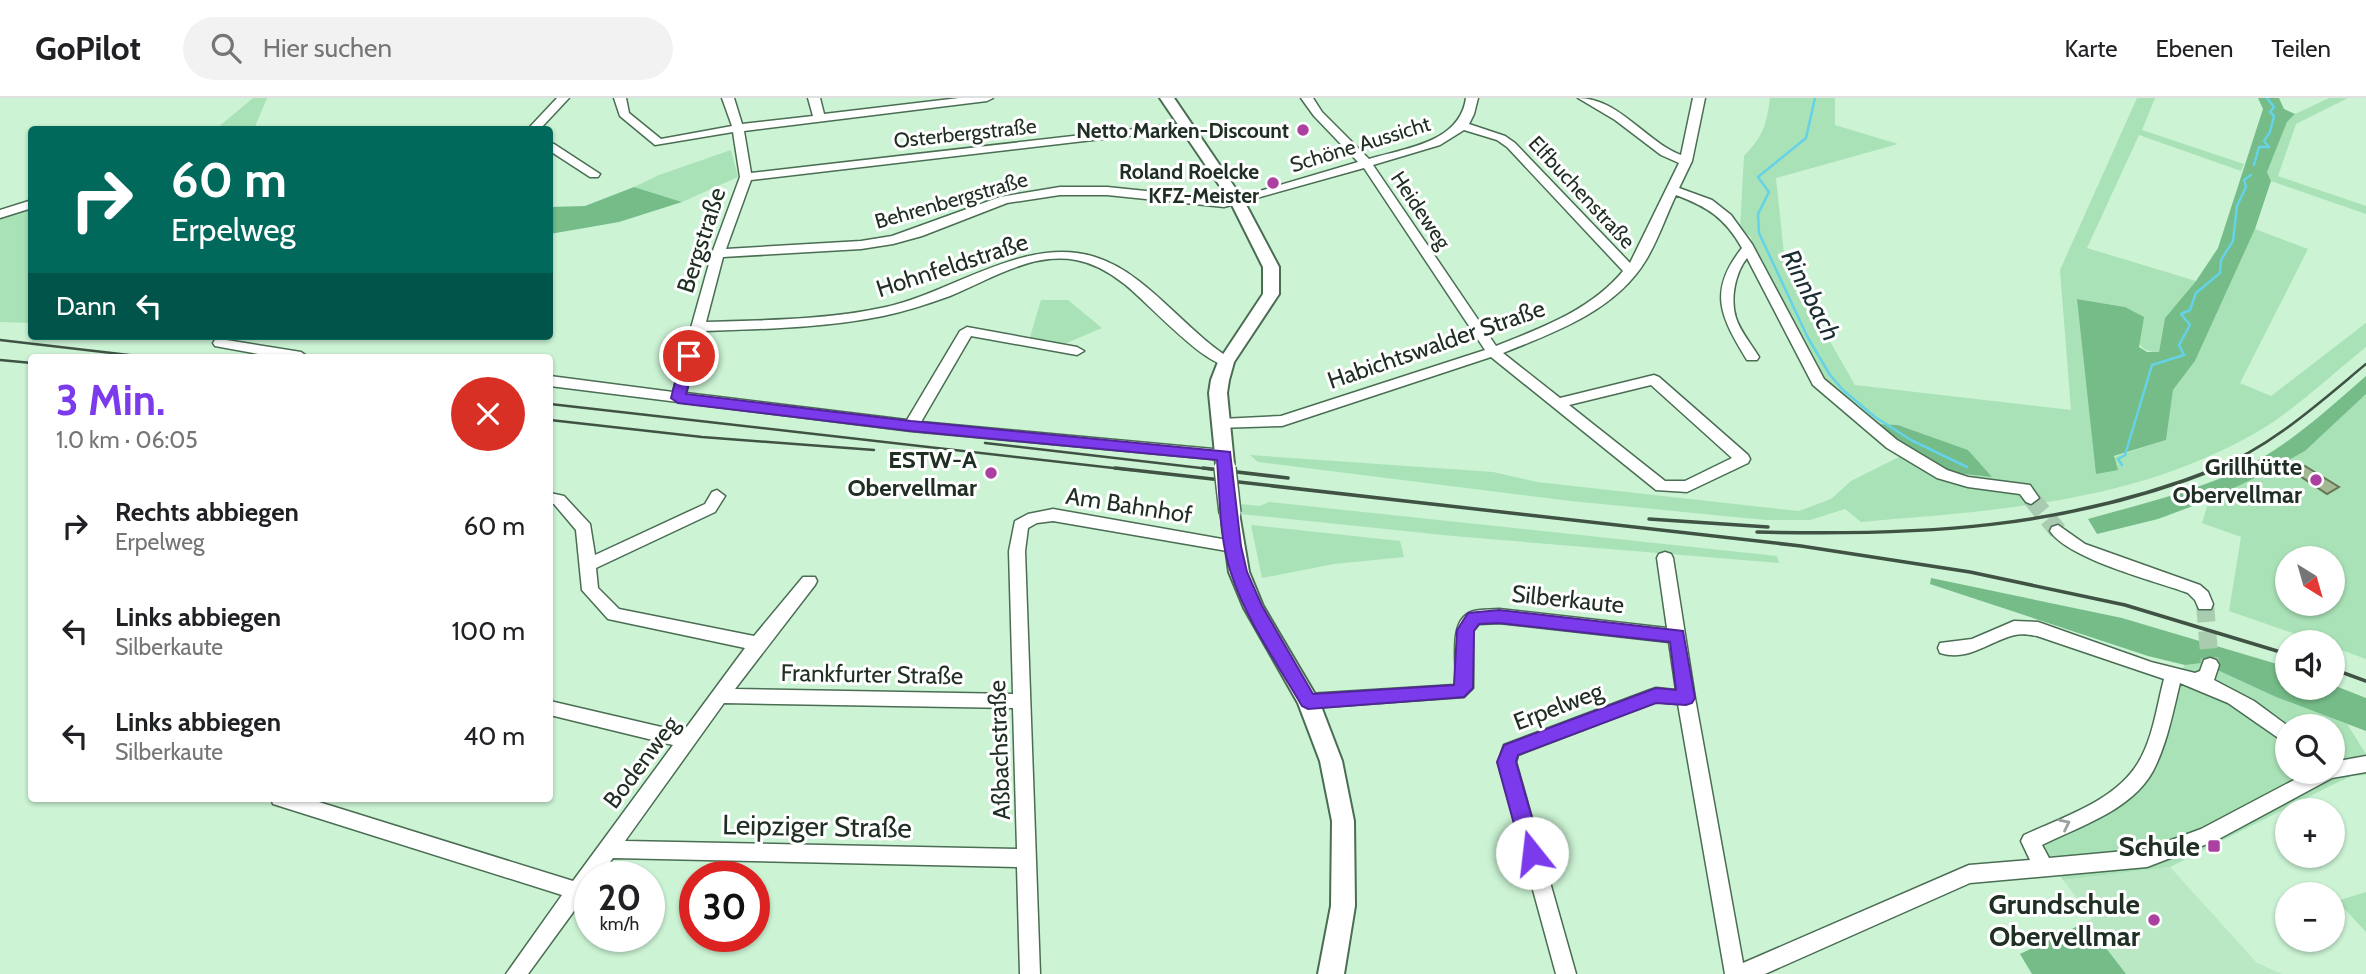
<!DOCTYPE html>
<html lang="de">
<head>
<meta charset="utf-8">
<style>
	:root { --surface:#fff; --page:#f2f2f2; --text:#202124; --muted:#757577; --line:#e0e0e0; --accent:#7c3aed }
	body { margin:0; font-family:Cabin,sans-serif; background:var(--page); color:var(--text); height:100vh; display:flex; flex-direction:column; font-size:26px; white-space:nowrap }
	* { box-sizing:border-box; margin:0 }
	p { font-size:23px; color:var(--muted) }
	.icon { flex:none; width:38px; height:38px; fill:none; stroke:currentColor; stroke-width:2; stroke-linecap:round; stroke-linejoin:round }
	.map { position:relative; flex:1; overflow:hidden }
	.panel { position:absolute; left:28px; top:256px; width:525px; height:448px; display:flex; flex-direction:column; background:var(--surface); border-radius:7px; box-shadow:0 2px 5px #0004 }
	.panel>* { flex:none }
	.guide { position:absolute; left:28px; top:28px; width:525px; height:214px; border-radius:7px; box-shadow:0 2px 5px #0004; background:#00695c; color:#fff; overflow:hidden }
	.needle { width:46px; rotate:143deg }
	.controls { position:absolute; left:2275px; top:448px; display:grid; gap:14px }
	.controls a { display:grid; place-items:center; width:70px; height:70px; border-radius:50%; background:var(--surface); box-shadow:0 2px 5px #0004; font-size:35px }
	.speed { position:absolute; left:574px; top:763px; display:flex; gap:14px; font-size:35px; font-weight:700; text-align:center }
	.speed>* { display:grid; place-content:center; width:91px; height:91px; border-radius:50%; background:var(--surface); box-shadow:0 2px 5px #0004; line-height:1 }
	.speed small { font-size:18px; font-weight:400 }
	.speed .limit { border:10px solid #d22; background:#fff; color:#111 }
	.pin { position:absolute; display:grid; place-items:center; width:60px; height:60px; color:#fff; margin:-30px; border:4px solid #fff; border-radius:50%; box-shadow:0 2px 7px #0007 }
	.me { position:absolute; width:77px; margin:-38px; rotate:344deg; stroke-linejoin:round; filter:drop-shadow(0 0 5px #0008) }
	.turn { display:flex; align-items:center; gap:24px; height:147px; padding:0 28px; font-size:32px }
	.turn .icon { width:91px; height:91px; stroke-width:2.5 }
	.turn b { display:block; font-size:49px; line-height:60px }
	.then { display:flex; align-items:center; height:66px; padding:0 28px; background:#0003; gap:14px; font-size:26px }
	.round { display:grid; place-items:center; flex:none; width:74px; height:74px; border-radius:37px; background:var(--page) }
	.headline { display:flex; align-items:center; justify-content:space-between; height:119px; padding:0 28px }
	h1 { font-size:42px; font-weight:700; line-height:52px; color:var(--accent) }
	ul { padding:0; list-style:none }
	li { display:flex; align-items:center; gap:21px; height:105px; padding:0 28px }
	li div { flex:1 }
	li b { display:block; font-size:26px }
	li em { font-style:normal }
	header { display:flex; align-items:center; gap:42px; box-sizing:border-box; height:98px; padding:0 35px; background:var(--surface); border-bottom:2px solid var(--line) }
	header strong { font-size:33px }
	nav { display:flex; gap:38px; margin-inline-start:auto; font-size:24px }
	.search { width:490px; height:63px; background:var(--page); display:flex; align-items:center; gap:18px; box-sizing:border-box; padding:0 24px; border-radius:38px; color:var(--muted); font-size:26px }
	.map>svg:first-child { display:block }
</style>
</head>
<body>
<header>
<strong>GoPilot</strong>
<div class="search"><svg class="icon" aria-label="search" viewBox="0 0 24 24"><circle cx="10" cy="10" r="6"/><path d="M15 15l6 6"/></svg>Hier suchen</div>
<nav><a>Karte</a><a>Ebenen</a><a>Teilen</a></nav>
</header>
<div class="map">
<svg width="2366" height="876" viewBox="0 0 2366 876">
	<rect width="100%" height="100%" fill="#cbf3d4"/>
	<path fill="#bae8c4" d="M2170,769L2257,865L2282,876H2126L2086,824L2092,820L2063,782Z"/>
	<path fill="#aae2b7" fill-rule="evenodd" d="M253,0H267L254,31H216Z
		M1770,0H1835V27L1898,46L1776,80L1785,165L1855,287L2071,312L2060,172L2137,0H2155L2142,32L2244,66L2241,73L2139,37L2087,150L2196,183L2165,220L2159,254C2133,255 2133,230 2125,209L2078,201L2114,359L2166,342L2173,292L2195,263L2255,131L2308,151L2240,285L2271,298L2366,225V249C2331,277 2296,311 2257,334C2134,405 1999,412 1861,424L1845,411L1810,422H1766L1571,403L1258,364L1250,357L1493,374L1537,384L1799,413L1831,401L1851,383L1911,353L1991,379L1968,352L1898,327L1877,326L1824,283L1754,152L1751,139L1740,131L1744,58C1764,37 1766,28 1770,0Z
		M2329,0H2348L2296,26L2278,78L2366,108V116L2271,83L2267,74L2287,24L2295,16Z
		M731,52L738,79L682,104L634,89L659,77Z
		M31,110V225L0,224V120Z
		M1041,202H1068L1102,230L1062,247L1030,239Z
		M2366,296V561L2333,549V544H2318L2229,513L2241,439L2202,425L2209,402L2305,353ZM2287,460H2333V506H2287Z
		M1269,404L1777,458L1779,465L1453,438L1240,416L1239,406L1260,408Z
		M1251,427L1400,443L1404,459L1334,466L1262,480Z
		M2202,565L2276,599L2347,626L2366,656V677L2352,678L2330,688L2170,769L2063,782L2037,745L2132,697L2178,578L2185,567ZM2287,628H2333V674H2287Z
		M2366,794V834L2337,803Z"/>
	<path fill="#75bc88" d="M2258,0H2279L2284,11L2295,16L2287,24L2267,74L2271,83L2255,131L2195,263L2173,292L2166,342L2114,358L2118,372L2096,376L2077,201L2125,209L2144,219L2139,249L2147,254H2159L2165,220L2196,183L2218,150L2263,11Z
		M634,89L682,104L619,124L550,136V109L585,108Z
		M2366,278V296L2305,353L2269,373L2209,402L2158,421L2097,436L2088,421C2137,407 2190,395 2237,373C2285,351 2326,313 2366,278Z
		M1877,326L1898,327L1968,352L1992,379L1947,374L1911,353Z
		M1931,480L2122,520L2287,569V590H2333V587L2366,600V633L2276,599L2202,565L2185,567L2148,558L1930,486Z
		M2086,824L2126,876H2032L2020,856Z"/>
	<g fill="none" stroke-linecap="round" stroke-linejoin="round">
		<path stroke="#64d2e7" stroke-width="2.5" d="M1815,0L1806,40L1758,79L1769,94L1758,116L1759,135L1808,240L1830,277L1843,292L1875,319L1911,342L1967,369
			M2254,67L2259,49H2269L2264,43L2270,34L2274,18L2270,14L2274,9L2267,0
			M2122,367L2118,361L2125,357L2152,267L2184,257L2179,247L2190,227L2181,216L2190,212L2196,195L2220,175L2221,162L2233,143L2237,108L2246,89L2244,82L2251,77"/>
	</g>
	<path fill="#a4b993" stroke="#637753" stroke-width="2" d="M2305,368L2339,389L2327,396L2294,374Z"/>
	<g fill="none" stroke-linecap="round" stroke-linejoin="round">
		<path stroke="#a9ccb1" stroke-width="18" stroke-dasharray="18 9" stroke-linecap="butt" d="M2031,400L2058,433
			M2205,506L2210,567"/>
		<defs>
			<path id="minor" d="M557,0H569L539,32H527Z
				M614,0H626L629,15L661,41L732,28L722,0H734L742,26L813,18L808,0H820L824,16L959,0H993L987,3L744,33L751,75L1187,25L1193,28L1187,31L751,82L726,151L861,143L892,138L1000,99L1060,89H1107L1224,101L1236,100L1358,64L1314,18L1301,0H1313L1322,14L1369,61C1405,50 1460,45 1466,0H1478L1474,16L1469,26L1505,38L1515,45L1630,165L1679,65L1661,57L1615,22L1578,0C1619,0 1646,44 1681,57L1693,0H1705L1692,63L1679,90L1712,102L1731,117L1752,146L1824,281L1897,342L1947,372L1968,379L2030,387L2039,400L2031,406L2026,404L2020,396L1968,389L1937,380L1887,350L1813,287L1747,160C1735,175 1730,201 1736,220C1740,233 1752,247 1759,259L1757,262H1747C1721,219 1707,194 1742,150C1725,120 1708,109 1676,97C1666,118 1658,142 1646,162C1616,212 1556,234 1503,255L1560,300L1654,277L1659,279L1748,357L1750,361L1748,365L1687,394L1656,392L1491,259L1282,328L1216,330L1214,326L1216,322L1221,321L1281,318L1485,252L1364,70L1224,109L1107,97H1060L1007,105L922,138L893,146L861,151L723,159L706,224C766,222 827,222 886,209C953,194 1026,137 1095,159C1147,175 1184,232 1231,261L1233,264L1231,267C1208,273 1144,200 1123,185C1109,174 1093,165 1076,162C1031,154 989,182 950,198C928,206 906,213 883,218C824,230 763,231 703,233L686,295L907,322L960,233L967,229L1077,249L1084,253L1077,257L971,238L921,324L1224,352L1231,357L1224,362L911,333L550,288V278L673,294L712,155L740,79L733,34L655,47L620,18ZM1464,32L1497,42L1507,49L1623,173C1591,212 1541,230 1496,248L1373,67L1440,47ZM1651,287L1732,360L1685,383H1665L1569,307Z
				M550,45L554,46L600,76L598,79H590L550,53Z
				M32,102V110L0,120V112Z
				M220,241L301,254L308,259H275L215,248L213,245L215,242Z
				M717,392L725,398L715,414L596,470L598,490L619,511L754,538L803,479H815L817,483L815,487L735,591L1013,596L1009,453L1015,423L1028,416L1053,411L1239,444L1241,448L1239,452L1233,454L1053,423L1037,425L1028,430L1025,453L1040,876H1020L1017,769L613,760L599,779H590V791L528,876H506L562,797L273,706L271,700H306L573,783L673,647L550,617V603L683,634L745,550L608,521L582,492L576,432L554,406L550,405V395L564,398L590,426L595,457L705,406L712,394ZM724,605L1013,610L1017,751L625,743Z
				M2058,427L2085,446L2200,487L2208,494L2213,506L2211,511H2199L2195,502L2188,495C2155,483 2068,461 2050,433L2052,429Z
				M1665,454L1671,456L1673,460L1695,600L1743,865L1969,767L2030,762L2021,743L2024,737C2063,719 2115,703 2138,665C2153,641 2157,607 2164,581L2037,538C2031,537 2022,535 2015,537C1989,543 1969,564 1940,555L1938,550L1940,545L1972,541L2014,523L2038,524L2151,564L2195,575L2200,573L2204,562L2210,560L2216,562L2219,567L2214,582L2254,603L2288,628L2287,646L2228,605L2180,585C2173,614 2167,646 2153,673C2132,712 2080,728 2042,747L2049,760L2147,751L2201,731L2309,674H2333V664L2366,658V674L2332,680L2215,743L2147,769L1970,785L1765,876H1725L1678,606L1656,604L1518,657L1516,664L1576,876H1556L1498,664L1504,647L1650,592L1656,590L1676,592L1669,544L1499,525L1479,526L1473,533V590L1464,599L1308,610L1302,608L1299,603L1302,598L1308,596L1455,587C1458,567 1447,524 1471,514C1479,511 1490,512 1499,511L1667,530L1657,460L1659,456Z"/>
			<path id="major" d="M1160,0H1174L1244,103L1279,169V196L1234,264L1229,282L1227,295L1234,366L1231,371H1219L1216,366L1209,295L1211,282L1218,264L1263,196V169L1230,103Z
				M1230,408L1237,410L1239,415L1249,474L1263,508L1319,603L1342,663L1354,723L1355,808L1344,876H1318L1331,808L1332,723L1320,663L1298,605L1244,510L1229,474L1221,415L1223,410Z"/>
		</defs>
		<use href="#minor" stroke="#4a6d53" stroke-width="3"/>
		<use href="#major" stroke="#4a6d53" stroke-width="4"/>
		<use href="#minor" fill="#fff" fill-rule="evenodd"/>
		<use href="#major" fill="#fff" fill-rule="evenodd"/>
		<path stroke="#3f5243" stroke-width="2.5" d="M0,242L146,259
			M0,262L32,265
			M550,306L1131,372
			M550,322L702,339L874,352
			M985,345L1218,372
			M2213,372C2271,349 2319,305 2366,266"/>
		<path stroke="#3f5243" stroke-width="3.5" d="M1115,370L1801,448L1970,474L2125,507L2287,556
			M1203,370L1288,380
			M1649,421L1768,429
			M1757,434C1920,438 2065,431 2218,370
			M2333,571L2366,583"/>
		<defs>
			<path id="major-bridge-far1" d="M1225,366L1226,372"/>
			<path id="major-bridge" d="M1225,370L1230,415"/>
		</defs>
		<use href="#major-bridge-far1" stroke="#4a6d53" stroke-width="18" stroke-linecap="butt"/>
		<use href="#major-bridge" stroke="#4a6d53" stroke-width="24" stroke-linecap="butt"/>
		<use href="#major-bridge-far1" stroke="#fff" stroke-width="16"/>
		<use href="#major-bridge" stroke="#fff" stroke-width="21"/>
	</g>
	<defs><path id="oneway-chevron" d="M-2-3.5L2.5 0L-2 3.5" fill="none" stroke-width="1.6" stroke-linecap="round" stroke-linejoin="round" transform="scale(1.75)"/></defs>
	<use stroke="#9ba19c" href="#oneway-chevron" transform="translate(2065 726) rotate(-26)"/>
	<path fill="#7c3aed" stroke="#51269a" stroke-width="2" d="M689,254L696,258L686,296L911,323L1230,354L1241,448L1247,474L1262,508L1313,596L1454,587L1457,532L1468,515L1499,512L1683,533L1695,600L1692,605L1686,607L1656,605L1518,657L1516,664L1542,755L1539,761L1532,764L1525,761L1522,755L1497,664L1504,647L1656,590L1676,592L1670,544L1499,525L1479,526L1474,533L1473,590L1464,599L1308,611L1302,608C1277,565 1246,522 1231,475C1219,440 1220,399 1217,362L911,333L678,305L671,300L682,258Z"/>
	<g fill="#ab40a1" stroke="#fff" stroke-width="2.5">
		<circle cx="1303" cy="32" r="7"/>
		<circle cx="1273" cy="85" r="7"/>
		<circle cx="991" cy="375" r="7"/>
		<circle cx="2316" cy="382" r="7"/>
		<rect x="2207" y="741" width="14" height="14" rx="3.5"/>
		<circle cx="2154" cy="822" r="7"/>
	</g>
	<g text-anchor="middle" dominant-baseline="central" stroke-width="6" stroke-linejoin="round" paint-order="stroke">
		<g font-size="21" font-weight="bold" fill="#202f23" stroke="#fff" text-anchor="end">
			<text x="1289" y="32">Netto Marken-Discount</text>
			<text x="1259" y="73">Roland Roelcke<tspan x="1259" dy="24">KFZ-Meister</tspan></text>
		</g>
		<g font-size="21" fill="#202f23" stroke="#fff">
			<text transform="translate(965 35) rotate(-6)">Osterbergstraße</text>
			<text transform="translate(1360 46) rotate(-17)">Schöne Aussicht</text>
			<text transform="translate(1582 94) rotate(47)">Elfbuchenstraße</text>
			<text transform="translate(951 102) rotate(-16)">Behrenbergstraße</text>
			<text transform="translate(1421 112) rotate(56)">Heideweg</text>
		</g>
		<g font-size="24" fill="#202f23" stroke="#fff">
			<text transform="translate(701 142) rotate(-72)">Bergstraße</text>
			<text transform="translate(952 167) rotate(-18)">Hohnfeldstraße</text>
			<text transform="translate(1436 246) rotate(-19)">Habichtswalder Straße</text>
			<text transform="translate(1129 407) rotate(9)">Am Bahnhof</text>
			<text transform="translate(1568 501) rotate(6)">Silberkaute</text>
			<text transform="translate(872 576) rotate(1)">Frankfurter Straße</text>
			<text transform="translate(1558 608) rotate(-21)">Erpelweg</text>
			<text transform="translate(999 652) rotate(-92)">Aßbachstraße</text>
			<text transform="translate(641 664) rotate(-53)">Bodenweg</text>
		</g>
		<g font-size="24" font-weight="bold" fill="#202f23" stroke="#fff" text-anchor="end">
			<text x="977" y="361">ESTW-A<tspan x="977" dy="28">Obervellmar</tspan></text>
			<text x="2302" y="368">Grillhütte<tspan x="2302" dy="28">Obervellmar</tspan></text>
		</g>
		<g font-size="26" font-style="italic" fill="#1b2f33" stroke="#fff">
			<text transform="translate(1811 197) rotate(63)">Rinnbach</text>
		</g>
		<g font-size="28" fill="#202f23" stroke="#fff">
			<text transform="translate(817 728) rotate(1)">Leipziger Straße</text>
		</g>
		<g font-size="28" font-weight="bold" fill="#202f23" stroke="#fff" text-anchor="end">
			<text x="2200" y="748">Schule</text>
			<text x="2140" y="806">Grundschule<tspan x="2140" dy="32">Obervellmar</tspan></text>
		</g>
	</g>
</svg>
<div class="controls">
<a><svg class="needle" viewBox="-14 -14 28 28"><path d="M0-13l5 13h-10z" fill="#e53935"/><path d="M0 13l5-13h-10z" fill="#757577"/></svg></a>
<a><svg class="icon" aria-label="sound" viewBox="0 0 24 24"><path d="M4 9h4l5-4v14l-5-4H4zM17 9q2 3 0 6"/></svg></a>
<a><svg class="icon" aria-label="search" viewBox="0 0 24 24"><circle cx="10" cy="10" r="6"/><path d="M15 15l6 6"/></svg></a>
<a>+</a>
<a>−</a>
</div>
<div class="speed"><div>20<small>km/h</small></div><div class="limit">30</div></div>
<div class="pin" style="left:689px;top:258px;background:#d93025"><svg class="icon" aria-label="arrive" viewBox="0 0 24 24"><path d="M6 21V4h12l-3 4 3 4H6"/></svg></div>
<svg class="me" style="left:1532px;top:755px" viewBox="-20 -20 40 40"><circle r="19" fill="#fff"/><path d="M0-13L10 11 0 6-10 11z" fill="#7c3aed"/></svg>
<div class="guide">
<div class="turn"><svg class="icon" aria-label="right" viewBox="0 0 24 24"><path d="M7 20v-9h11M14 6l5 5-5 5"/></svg><div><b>60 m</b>Erpelweg</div></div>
<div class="then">Dann<svg class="icon" aria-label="left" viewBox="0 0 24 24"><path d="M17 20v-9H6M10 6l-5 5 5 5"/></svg></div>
</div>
<section class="panel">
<div class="headline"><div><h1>3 Min.</h1><p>1.0 km · 06:05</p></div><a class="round" style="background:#d93025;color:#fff"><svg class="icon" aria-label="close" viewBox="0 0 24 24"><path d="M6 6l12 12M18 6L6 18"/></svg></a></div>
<ul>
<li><svg class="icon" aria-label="right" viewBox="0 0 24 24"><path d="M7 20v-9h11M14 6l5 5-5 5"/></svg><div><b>Rechts abbiegen</b><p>Erpelweg</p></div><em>60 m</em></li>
<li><svg class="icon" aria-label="left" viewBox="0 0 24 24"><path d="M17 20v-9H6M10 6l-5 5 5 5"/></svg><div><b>Links abbiegen</b><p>Silberkaute</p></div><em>100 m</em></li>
<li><svg class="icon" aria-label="left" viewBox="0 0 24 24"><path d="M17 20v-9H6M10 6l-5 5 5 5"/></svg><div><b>Links abbiegen</b><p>Silberkaute</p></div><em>40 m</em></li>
</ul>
</section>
</div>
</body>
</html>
